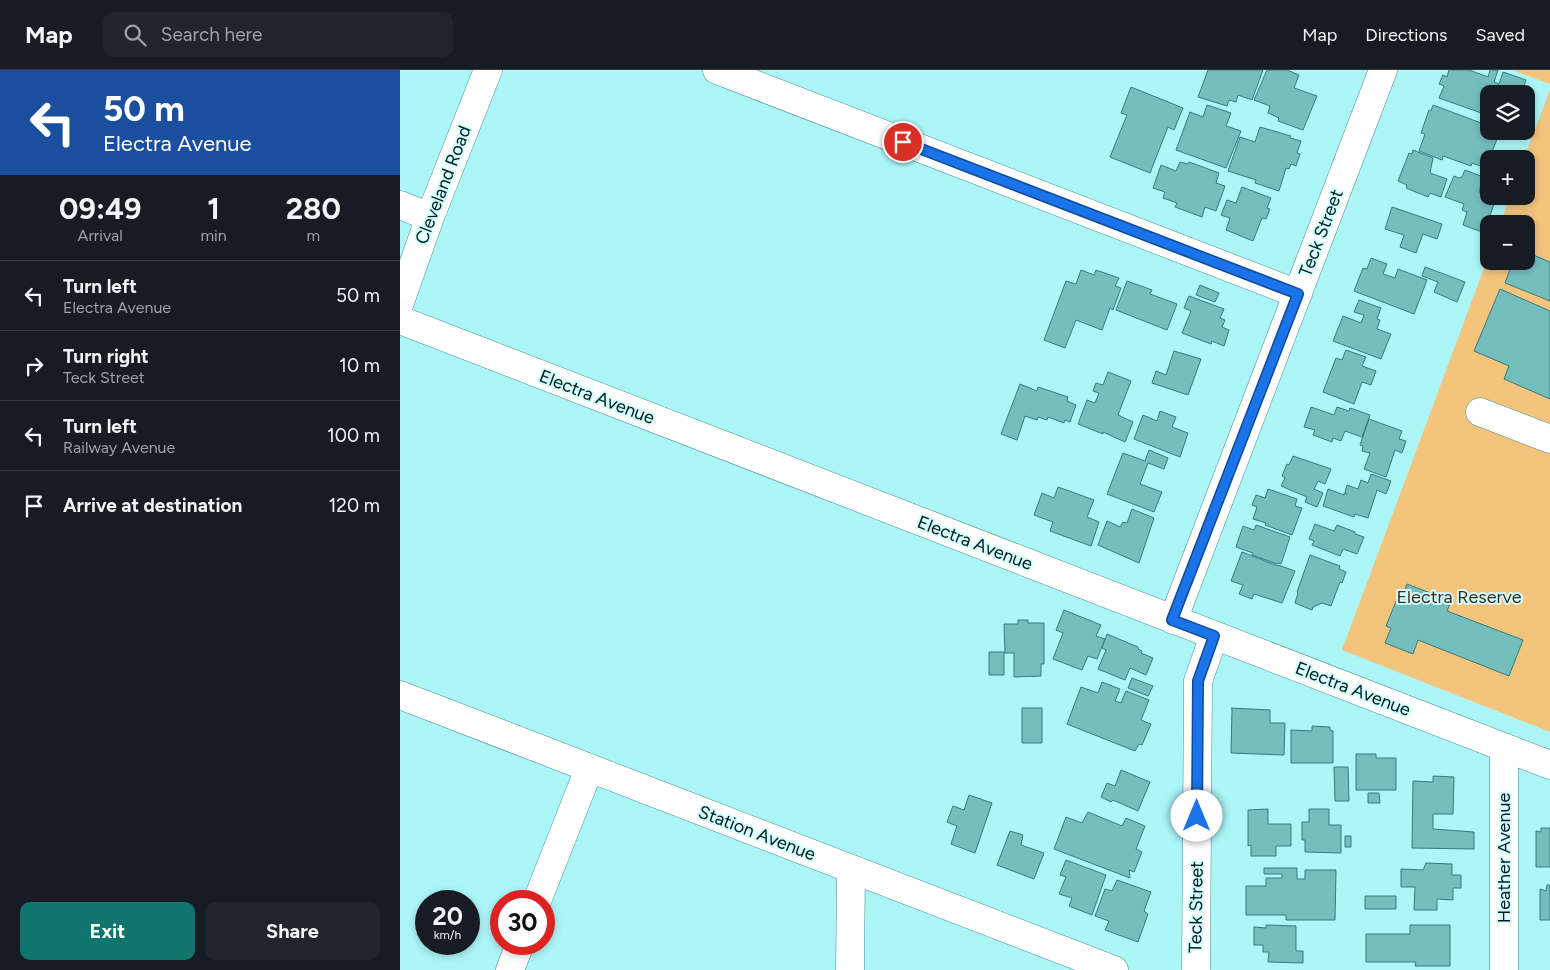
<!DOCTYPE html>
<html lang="en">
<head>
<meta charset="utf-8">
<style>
	:root { --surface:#171b24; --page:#20242c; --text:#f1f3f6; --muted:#9ea1a6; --line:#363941; --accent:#0f766e }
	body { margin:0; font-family:Figtree,sans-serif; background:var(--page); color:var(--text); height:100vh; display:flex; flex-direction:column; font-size:19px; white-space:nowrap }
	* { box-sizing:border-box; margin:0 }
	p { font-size:16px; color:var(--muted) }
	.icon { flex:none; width:28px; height:28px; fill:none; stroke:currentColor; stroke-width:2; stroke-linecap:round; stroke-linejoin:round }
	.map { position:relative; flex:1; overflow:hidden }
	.side { display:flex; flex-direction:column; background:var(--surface); width:400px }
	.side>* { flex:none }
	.guide { background:#1a4fa0; color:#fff; overflow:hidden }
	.buttons { position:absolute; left:1080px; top:15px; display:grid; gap:10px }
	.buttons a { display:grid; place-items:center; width:55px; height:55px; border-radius:10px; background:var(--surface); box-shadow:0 2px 8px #0003; font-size:25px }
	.speed { position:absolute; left:15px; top:820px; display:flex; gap:10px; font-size:25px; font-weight:700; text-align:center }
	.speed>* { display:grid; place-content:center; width:65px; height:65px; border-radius:50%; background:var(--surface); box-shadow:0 2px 8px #0003; line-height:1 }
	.speed small { font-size:12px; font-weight:400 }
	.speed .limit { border:8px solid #d22; background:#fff; color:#111 }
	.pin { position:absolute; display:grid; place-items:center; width:42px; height:42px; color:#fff; margin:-21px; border:2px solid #fff; border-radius:50%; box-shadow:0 1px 5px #0007 }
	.me { position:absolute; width:55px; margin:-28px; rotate:0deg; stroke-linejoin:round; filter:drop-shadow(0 0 4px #0008) }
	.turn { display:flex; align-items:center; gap:18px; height:105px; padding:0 20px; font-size:22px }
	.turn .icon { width:65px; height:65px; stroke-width:2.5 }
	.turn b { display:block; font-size:35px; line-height:42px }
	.eta { display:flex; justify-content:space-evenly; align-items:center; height:85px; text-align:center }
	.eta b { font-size:30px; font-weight:700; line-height:35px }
	.action { display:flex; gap:10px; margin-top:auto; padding:10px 20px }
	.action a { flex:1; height:58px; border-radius:10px; background:var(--accent); color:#fff; font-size:20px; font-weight:700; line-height:58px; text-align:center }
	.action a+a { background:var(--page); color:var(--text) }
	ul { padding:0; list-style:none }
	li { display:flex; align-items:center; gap:15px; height:70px; padding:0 20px; border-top:1px solid var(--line) }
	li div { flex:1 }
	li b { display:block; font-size:19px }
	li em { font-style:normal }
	header { display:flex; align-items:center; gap:30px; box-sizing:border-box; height:70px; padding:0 25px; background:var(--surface); border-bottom:1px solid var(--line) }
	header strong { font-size:24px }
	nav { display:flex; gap:28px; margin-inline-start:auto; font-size:18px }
	.search { width:350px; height:45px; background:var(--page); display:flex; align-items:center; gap:12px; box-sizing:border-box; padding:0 18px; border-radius:10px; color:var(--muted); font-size:19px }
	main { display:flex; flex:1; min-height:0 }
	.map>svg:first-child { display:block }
</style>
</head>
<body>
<header>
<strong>Map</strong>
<div class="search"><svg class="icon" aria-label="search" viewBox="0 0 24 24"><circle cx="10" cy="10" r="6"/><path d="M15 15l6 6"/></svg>Search here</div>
<nav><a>Map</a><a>Directions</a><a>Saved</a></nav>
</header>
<main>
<section class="side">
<div class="guide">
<div class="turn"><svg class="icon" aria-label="left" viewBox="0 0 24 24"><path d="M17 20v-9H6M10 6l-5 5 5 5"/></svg><div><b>50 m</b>Electra Avenue</div></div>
</div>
<div class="eta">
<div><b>09:49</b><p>Arrival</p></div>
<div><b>1</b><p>min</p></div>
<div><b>280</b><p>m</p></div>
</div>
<ul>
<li><svg class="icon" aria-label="left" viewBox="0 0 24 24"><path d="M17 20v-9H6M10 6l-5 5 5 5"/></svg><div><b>Turn left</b><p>Electra Avenue</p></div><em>50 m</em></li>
<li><svg class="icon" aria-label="right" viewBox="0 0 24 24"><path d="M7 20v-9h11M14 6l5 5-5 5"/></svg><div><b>Turn right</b><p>Teck Street</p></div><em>10 m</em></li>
<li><svg class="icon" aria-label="left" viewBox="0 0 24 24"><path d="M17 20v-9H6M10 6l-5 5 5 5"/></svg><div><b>Turn left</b><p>Railway Avenue</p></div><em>100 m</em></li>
<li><svg class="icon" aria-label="arrive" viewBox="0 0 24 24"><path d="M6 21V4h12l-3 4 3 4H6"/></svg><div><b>Arrive at destination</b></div><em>120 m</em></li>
</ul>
<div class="action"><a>Exit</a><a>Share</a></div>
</section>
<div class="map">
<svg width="1150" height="900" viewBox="0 0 1150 900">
	<rect width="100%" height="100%" fill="#acf6f7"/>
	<path fill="#f4c47d" d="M1112,0H1150V14Z
		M1150,20V662L942,580L1089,185V191H1126V154H1100L1110,126H1126V89H1124Z"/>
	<path fill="#75bebe" stroke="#317c7c" d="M808,0H863L852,30L838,25L836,32L829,30L827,36L798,27Z
		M867,0H887L899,5L894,18L917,26L903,60L878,51L879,48L868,43L870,36L854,30Z
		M1049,0H1069L1088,7L1090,0H1098L1094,12L1099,14L1103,2L1126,10L1121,24L1098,15L1094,24H1089V40L1087,45L1039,28L1044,16L1039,14L1043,5L1047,7Z
		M731,17L783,38L774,60L768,57L750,103L710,87L727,45L721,43Z
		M807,35L831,43L826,56L841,61L826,98L776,80L790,42L803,47Z
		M1033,35L1089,56V61H1100L1086,98L1072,93L1071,96L1043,86L1042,90L1019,81L1025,64L1021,63L1029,40L1031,41Z
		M860,57L891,66L890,68L901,71L897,83L900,84L896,96L891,94L889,99L886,98L879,121L855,113L856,110L828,101L840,67L855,72Z
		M1013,80L1033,88L1030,103L1047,109L1041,127L1030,123L1028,127L1006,118L1007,115L998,111L1009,83L1012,84Z
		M780,92L788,94L789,92L819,103L816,113L825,116L816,141L805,137L802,147L775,137L777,133L763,128L765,122L753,118L761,95L776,101Z
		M1065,100L1083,107L1079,122L1096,128L1087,155L1085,154L1082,162L1063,155L1067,142L1062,140L1064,134L1045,127L1054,106L1059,108L1062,107Z
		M842,117L871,128L867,138L870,139L866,149L862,148L853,171L826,160L830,148L821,145L827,130L836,133Z
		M992,137L1042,154L1037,169L1023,164L1016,183L1000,177L1004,165L985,159Z
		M1126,182L1150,192V231L1105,213L1113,191H1126Z
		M971,188L987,194L983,204L995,208L998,199L1027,210L1014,244L954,221L963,198L967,199Z
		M1025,197L1065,212L1057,232L1034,222L1038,212L1022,206Z
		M681,200L694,205L696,200L719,208L715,216L721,218L713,240L710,238L702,260L676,250L665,278L644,270L666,211L676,214Z
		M727,211L752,220L750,224L777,234L767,260L716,240Z
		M800,215L819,223L815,232L796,225Z
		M1100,219L1150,241V329L1104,309L1109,296L1074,281Z
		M789,226L824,239L820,248L825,250L822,257L829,260L824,276L812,271L811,274L782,263L791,241L784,238Z
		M959,230L981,238L977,249L980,250L977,259L991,264L981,289L933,271L943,246L961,253L964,245L954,242Z
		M946,280L966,287L962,296L976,301L971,315L962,312L954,334L923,322L936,288L942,290Z
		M774,281L801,289L788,325L752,313L756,301L766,305Z
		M708,302L731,311L718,345L733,352L725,372L703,362V364L678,354L687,330L695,333L699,323L693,321L696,313L703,315Z
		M620,314L637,321L638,317L668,327L667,331L676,335L670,352L665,350L664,353L648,347L647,350L638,347L637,350L625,346L617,370L601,364Z
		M911,337L934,345L937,337L949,341L950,338L970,345L962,367L945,361L941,371L933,368L932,372L913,365L915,360L904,357Z
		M760,341L776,347L772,357L788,363L780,387L734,369L743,345L757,351Z
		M969,349L1002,361L999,369L1006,371L1002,383L995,380L986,407L964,399L970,383L962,381L963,376L960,375Z
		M749,380L768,388L764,399L748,393L740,414L762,422L754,442L707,424L723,383L745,391Z
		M893,386L931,399L925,414L918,411L914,419L923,423L917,437L905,432L907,427L881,416L885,408L882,406L887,394L889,395Z
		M971,404L991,411L986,424L977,420L968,448L955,444L954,447L923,436L928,419L944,425V423L947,424L945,422L947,415L958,419L961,410L968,413Z
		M658,417L694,430L687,447L699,452L691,476L650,461L653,452L634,445L642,423L654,428Z
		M868,419L897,429L895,436L902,438L892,465L865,455L866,453L853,449L857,437L852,435L856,425L865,428Z
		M732,439L754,448L739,493L698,475L707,451L720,457L723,452L727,453Z
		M915,454L934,461L937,455L955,462V464L964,467L957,484L943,479L940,486L912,475L914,471L909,469Z
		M856,455L890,467L881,494L878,493L877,494L852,485L853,483L836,477L843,456L854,460Z
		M842,482L878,496V495L895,501L882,533L854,524L852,529L839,524L843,515L831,511Z
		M910,485L940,496L939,499L946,502L942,513L940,512L931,536L922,533L913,537L912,540L895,533L898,523L897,522Z
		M1007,514L1051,531L1047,541L1123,570L1109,606L1018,570L1013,584L985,573L991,558L986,556L999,524L1003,525Z
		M664,540L701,555L696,566L705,569L697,589L688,586L682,600L653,589L663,563L656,560Z
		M618,550H628V553H644V594H641V606L614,607V583H604V605H589V582H605L604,554H618Z
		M707,564L738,577V579L742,581L741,583L753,588L746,605L730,598L725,610L698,599L706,580L702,578Z
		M732,608L753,616L748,626L728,618Z
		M702,612L720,619L715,631L721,633L726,621L749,630L741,650L751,654L742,675L739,674L735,681L667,654L681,617L698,623Z
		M622,638H642V673H622Z
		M831,638L870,640V653H885L884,685L831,683L832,639Z
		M912,656L930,657V660L933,661V693H891V660L912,661Z
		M956,684H976V688H996V720H956Z
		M934,697H948L949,731H935Z
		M721,700L750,712L738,741L713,730L711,732L701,727L707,713L715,716Z
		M1033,706L1054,707L1053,744H1033V759L1074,762V779L1012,778L1013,711L1033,712Z
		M968,723H979L980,733H968Z
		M569,725L592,733L575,783L551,774L557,756L547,752L553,736L564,740Z
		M868,739V754H891V776H876V786H851V775L848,776V740Z
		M909,739H929V755H941V783L905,782V770H902V752H909Z
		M688,742L722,756L726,748L745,756L736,779L742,782L734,802L729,800L730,808L654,779L666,747L682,753Z
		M1141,758H1150V797H1136V761L1141,762Z
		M610,761L623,765L621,775L644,783L634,809L597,795Z
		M945,766H951V777H945Z
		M666,790L706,805L692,845L669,836L672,828L659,824L666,807L660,805Z
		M1026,793L1052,794V805H1061V818H1053V830L1037,829V840H1014L1015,817H1001V799L1023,800Z
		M864,798H897V809H905V800H936L935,850H886V845H846V816H866V808H882V804H864Z
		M717,810L751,822L744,841L748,844L738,872L705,860L709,851L695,846L705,819L712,821Z
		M1147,815H1150V850H1140V819L1146,821Z
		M965,826H996V839H965Z
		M866,855L896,856V881H903V893L868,892L869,882H863V875H854V857L866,858Z
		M1010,855H1050V896H1015L1016,892H966V864H1010Z"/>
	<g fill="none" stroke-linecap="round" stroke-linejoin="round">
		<defs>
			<path id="minor" d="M317,0L898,224
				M0,135L30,147
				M0,232L30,147L88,0
				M0,250L1150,695
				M1080,342L1150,369
				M773,550L983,0
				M0,625L714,900
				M1104,677V900
				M137,831L189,699
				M110,900L120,874
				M450,900L451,800
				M796,900L798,611L814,566"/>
		</defs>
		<use href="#minor" stroke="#458e8f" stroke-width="29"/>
		<use href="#minor" stroke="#fff" stroke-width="28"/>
	</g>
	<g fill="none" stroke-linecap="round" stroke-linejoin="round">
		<defs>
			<path id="route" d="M503,72L898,224L772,550L814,566L798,611L797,746"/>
		</defs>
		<use href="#route" stroke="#114b97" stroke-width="12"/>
		<use href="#route" stroke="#1a73e8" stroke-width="9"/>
	</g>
	<g text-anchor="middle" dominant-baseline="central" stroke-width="4" stroke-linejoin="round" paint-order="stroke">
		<g font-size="18" fill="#001b1c" stroke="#d3fefe">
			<text transform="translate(43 115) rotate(-69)">Cleveland Road</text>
			<text transform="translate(921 163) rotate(-69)">Teck Street</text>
			<text transform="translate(197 327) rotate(21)">Electra Avenue</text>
			<text transform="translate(575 473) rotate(21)">Electra Avenue</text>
			<text transform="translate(953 619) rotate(21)">Electra Avenue</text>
			<text transform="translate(357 763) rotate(21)">Station Avenue</text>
			<text transform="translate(1104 788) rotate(-90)">Heather Avenue</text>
			<text transform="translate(796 837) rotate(-89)">Teck Street</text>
		</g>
		<g font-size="18" fill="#3c2d18" stroke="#d3fefe">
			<text x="1059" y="527">Electra Reserve</text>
		</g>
	</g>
</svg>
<div class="buttons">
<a><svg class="icon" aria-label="layers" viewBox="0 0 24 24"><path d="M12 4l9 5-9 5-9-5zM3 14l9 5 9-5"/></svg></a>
<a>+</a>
<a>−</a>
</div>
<div class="speed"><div>20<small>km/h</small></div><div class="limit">30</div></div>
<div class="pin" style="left:503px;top:72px;background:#d93025"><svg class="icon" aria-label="arrive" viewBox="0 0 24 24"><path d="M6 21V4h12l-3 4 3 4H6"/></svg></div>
<svg class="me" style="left:797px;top:746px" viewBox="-20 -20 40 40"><circle r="19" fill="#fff"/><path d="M0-13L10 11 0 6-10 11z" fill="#1a73e8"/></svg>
</div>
</main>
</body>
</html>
